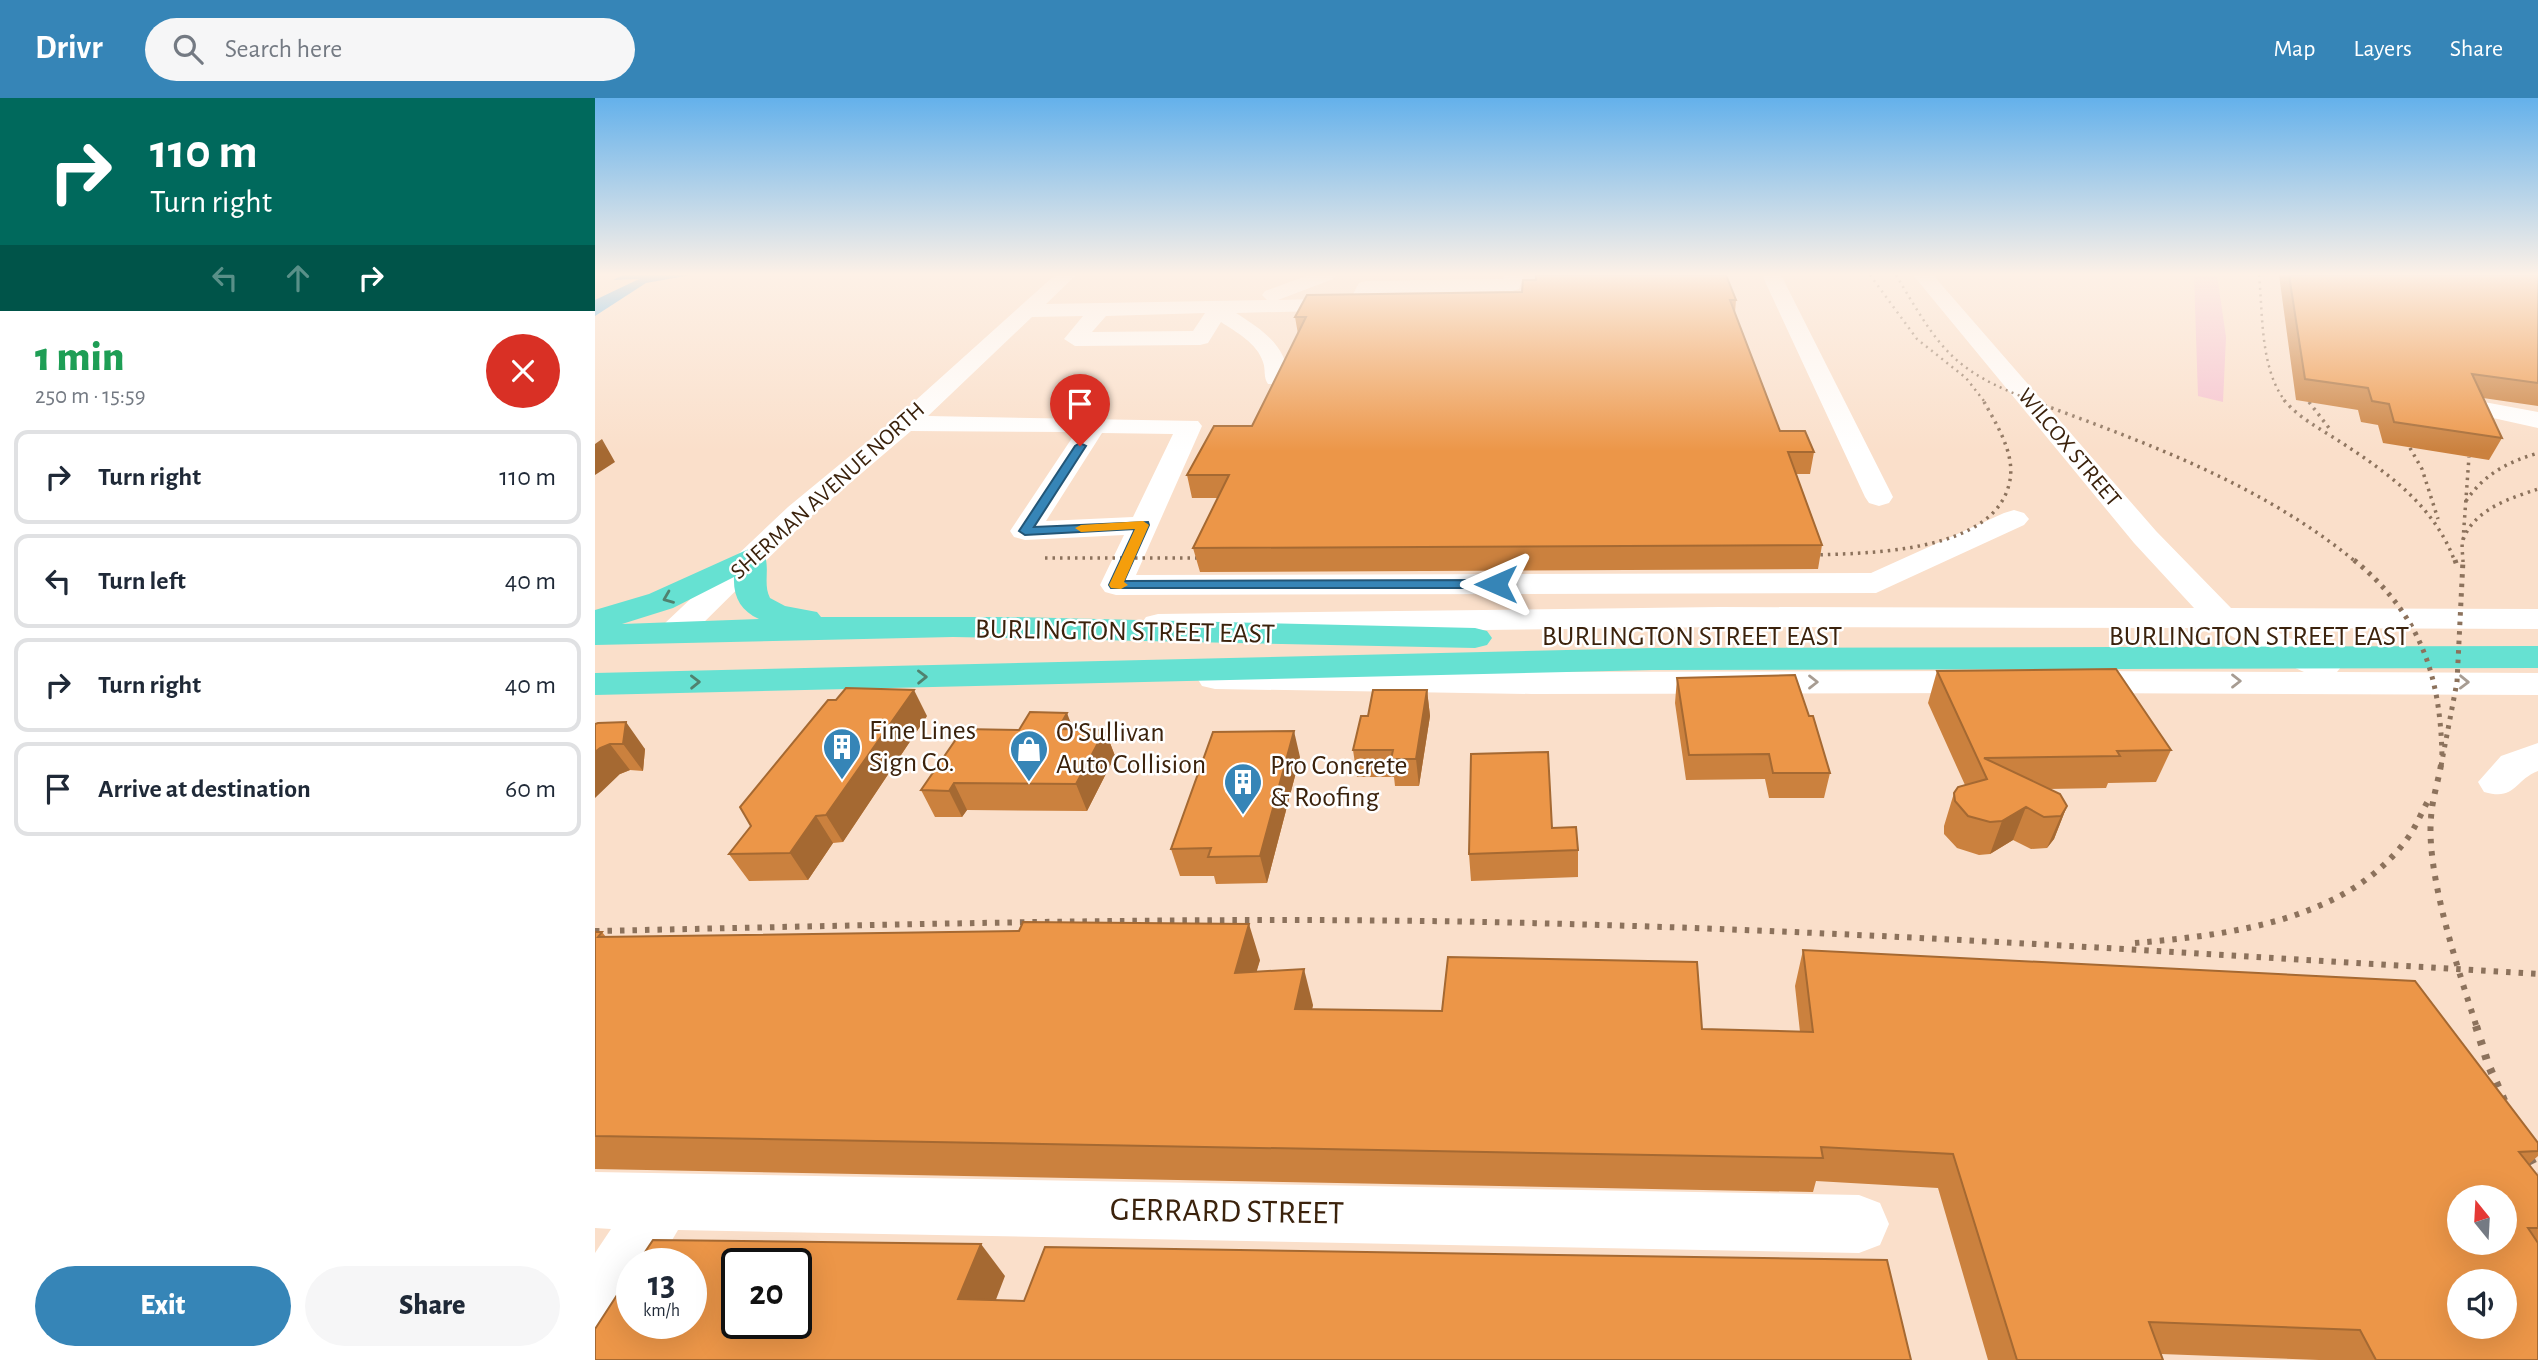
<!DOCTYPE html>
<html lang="en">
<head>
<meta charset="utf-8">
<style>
	:root { --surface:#fff; --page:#f6f6f7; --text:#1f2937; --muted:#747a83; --line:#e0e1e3; --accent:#3685b7 }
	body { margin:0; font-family:"Alegreya Sans",sans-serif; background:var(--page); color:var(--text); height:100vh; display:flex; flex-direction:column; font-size:26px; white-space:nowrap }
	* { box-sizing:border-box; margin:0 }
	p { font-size:23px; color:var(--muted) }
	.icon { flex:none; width:38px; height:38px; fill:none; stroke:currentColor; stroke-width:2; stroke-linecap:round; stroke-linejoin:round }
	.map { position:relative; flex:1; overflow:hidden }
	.panel { display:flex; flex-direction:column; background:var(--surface); width:595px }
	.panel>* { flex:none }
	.hud { background:#00695c; color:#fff; overflow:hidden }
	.needle { width:46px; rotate:342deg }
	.tools { position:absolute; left:1852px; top:1087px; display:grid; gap:14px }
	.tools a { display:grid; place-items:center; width:70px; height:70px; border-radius:50%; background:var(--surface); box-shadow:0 7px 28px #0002; font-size:35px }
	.speed { position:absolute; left:21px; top:1150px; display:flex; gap:14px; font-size:35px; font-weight:700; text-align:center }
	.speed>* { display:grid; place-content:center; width:91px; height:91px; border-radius:50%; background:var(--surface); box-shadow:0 7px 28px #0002; line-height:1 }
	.speed small { font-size:18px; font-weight:400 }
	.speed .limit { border:4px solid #111; border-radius:10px; background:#fff; color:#111 }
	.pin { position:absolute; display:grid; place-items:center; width:60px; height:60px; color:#fff; margin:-72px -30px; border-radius:50% 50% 50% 0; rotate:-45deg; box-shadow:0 0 7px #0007 }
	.pin .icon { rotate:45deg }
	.me { position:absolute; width:77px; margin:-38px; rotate:270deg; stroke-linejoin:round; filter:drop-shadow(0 0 5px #0008) }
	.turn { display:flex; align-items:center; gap:24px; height:147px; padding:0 35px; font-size:32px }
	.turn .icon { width:91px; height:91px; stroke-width:2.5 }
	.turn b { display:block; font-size:49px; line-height:60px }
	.lanes { display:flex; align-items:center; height:66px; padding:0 35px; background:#0003; justify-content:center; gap:35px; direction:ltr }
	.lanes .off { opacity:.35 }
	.round { display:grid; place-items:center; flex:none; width:74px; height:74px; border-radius:37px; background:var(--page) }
	.head { display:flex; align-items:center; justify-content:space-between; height:119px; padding:0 35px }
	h1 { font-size:42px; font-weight:800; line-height:52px; color:#1e9e55 }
	.primary-button { display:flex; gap:14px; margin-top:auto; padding:14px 35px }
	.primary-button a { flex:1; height:80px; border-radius:42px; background:var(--accent); color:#fff; font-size:28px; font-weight:800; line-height:80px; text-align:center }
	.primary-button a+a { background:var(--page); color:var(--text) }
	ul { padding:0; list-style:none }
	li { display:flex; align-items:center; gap:21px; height:94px; margin:0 14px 10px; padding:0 21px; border:4px solid var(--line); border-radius:14px }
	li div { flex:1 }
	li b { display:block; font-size:26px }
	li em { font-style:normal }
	header { display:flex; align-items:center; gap:42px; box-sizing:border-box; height:98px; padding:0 35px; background:var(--accent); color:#fff }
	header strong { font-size:33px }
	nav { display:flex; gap:38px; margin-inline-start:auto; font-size:24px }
	.search { width:490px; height:63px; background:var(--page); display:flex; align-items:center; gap:18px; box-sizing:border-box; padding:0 24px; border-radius:38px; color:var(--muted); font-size:26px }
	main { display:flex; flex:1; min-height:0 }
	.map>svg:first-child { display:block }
</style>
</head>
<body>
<header>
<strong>Drivr</strong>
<div class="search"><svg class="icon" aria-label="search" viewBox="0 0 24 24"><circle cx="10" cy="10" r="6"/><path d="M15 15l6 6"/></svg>Search here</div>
<nav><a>Map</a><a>Layers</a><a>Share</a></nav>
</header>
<main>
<section class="panel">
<div class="hud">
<div class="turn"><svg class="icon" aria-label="right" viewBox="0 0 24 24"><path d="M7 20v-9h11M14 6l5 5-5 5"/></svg><div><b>110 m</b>Turn right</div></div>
<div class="lanes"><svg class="icon off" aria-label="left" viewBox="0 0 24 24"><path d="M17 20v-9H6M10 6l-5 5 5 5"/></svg><svg class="icon off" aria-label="ahead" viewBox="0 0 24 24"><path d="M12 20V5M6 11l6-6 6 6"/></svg><svg class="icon" aria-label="right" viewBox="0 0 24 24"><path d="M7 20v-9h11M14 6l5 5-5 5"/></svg></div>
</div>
<div class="head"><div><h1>1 min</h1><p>250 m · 15:59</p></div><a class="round" style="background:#d93025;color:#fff"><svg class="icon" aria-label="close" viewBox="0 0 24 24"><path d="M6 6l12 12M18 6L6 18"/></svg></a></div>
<ul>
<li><svg class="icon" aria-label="right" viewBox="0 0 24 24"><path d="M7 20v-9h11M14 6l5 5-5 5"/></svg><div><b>Turn right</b></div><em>110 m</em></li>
<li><svg class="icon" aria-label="left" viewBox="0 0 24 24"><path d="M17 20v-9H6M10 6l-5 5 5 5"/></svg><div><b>Turn left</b></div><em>40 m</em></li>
<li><svg class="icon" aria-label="right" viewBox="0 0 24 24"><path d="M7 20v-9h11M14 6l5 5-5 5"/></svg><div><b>Turn right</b></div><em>40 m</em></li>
<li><svg class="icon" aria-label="arrive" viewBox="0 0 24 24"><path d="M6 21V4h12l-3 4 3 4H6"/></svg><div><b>Arrive at destination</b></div><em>60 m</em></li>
</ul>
<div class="primary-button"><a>Exit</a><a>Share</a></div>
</section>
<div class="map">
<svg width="1943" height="1262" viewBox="0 0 1943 1262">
	<rect width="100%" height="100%" fill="#fadfca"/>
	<path fill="#f5c1cf" d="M1599,177H1622L1631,239L1628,304L1603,298Z"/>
	<path fill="#3eacf0" d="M28,177H96L51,185L0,218V202L44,181L18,182Z"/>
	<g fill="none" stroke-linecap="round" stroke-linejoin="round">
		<path fill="#fff" fill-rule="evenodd" d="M460,177H481L451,206L672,202L667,197L670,193L714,177H741L738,181L683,202L756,200L764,185L771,183L908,181L910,177H929L924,191L917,193L778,195L770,210L763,212L641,215C666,231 693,248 693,281L689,286H673C668,279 671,272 668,264C662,245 641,234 626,224L613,245L605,247L480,248L469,241L488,218L437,219L333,318L603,323L607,328L541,477L1276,475L1409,415L1419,412L1429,415L1434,421L1429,427L1281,495L521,497L510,494L505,487L529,437L430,442L419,439L415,433L481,334L316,333L213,421L93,540L81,543L69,540L64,533L69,526L193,409L301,320ZM610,215L598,233L497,234L511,218ZM507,335L578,336L538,419L451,423Z
			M1167,177H1186L1298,399L1294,405L1284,408L1274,405L1270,399Z
			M1318,177H1338L1561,433L1636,510L1943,511V531L1673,530L1741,561L1746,569L1742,574L1943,575V597L1477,595L1464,592L1459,584L1464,576L1477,573L1709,574L1665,554L1622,530L1125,529L563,536L551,533L546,526L551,519L563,516L1125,509L1599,510L1539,445Z
			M1889,304L1943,314V330L1880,316L1877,311L1880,306Z
			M620,569L937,574L1392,573L1405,576L1410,584L1405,592L1392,595L937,596L620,591L607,588L602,580L607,572Z
			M1943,645V673C1918,683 1921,703 1889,694L1883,684L1906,658Z
			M0,1074L1264,1097L1285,1105L1294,1126L1285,1147L1264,1155L83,1132L63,1166H37C37,1206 42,1225 0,1243V1155L16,1131L0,1130Z"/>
		<path fill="#66e1d2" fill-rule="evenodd" d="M156,450L167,452C177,467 167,485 175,500L190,508L222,514L226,519H417L880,530L892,533L897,540L892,547L880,550L358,539L0,547V512L54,496ZM139,479C138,499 146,513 164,521L27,526L78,510Z
			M1943,548V570L1057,572L0,597V575L1057,550Z"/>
		<path stroke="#8c725c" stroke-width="2.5" stroke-dasharray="2 4.5" stroke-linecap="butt" d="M1275,177L1322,241L1371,280L1389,303
			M1301,177C1344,249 1356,273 1439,303
			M1664,177C1668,217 1665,270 1690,303"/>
		<path stroke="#8c725c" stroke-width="3.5" stroke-dasharray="2.5 5" stroke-linecap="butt" d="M1435,302C1549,344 1665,385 1761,464
			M1689,302C1703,319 1722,329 1741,341C1790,373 1839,406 1860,464
			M1714,304L1734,330
			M1815,350L1827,371L1843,421
			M1871,403C1889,376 1913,364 1943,355
			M1868,442L1874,359
			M1218,457C1275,455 1402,455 1415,382C1420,354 1400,324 1388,302
			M450,460H611
			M1868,464C1868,458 1866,447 1868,442C1879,411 1916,400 1943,391"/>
		<path stroke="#8c725c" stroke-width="5" stroke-dasharray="3.5 6" stroke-linecap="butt" d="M1759,462C1825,516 1846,577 1847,661
			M1860,462L1863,471
			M1846,668L1862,584L1868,462"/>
		<path stroke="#8c725c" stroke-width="6" stroke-dasharray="4.5 8" stroke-linecap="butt" d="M1846,667C1843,684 1837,702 1836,720C1831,777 1864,874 1882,930
			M0,833C296,827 593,818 889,824C1241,831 1592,855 1943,876
			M1540,845C1634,837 1752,823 1812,741C1821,729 1826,715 1833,703"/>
		<path stroke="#8c725c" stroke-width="8" stroke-dasharray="5 10" stroke-linecap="butt" d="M1881,928L1893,966L1915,1016
			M1929,1048L1943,1075"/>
	</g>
	<path fill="#cb813e" d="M1684,177H1943V308L1888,300L1907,340L1894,362L1788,345L1783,327L1766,324L1763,312L1701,302Z
		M1141,202L1140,215L1185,333L1219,354L1215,376H1201L1227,447L1223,471L605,474L598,450L623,400H597L592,377L657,328L703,236L700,219Z
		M1342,573L1576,652L1561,684L1513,685L1511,690L1453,691L1472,708L1459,741L1452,750L1436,751L1418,742L1395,756L1384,757L1362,750L1349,736V728L1359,695L1370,687L1333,605Z
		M1082,580L1214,618L1235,675L1229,700H1174L1170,681L1091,682L1080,605Z
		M832,592L835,618L824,688H800L799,679H762L758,652L773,618Z
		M332,618L248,744L238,745L213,782L154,783L134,756Z
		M0,626L50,651L48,673L35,672L25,676Z
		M479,632H510L520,658L492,713L372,712L367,719H340L326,692Z
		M705,659L672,785L621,786L619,778H585L576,751Z
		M957,730L983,752V779L876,783L874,756Z
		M0,834H7L11,839L665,862L661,874L718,907L717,911L1107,931L1205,934L1200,888L1208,852L1943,1045V1058L1934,1066L1943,1078V1262H1724L1566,1256L1568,1262H1393L1343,1090L1221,1083L1218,1094L0,1071Z"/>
	<path fill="#a56932" d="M7,341L20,364L0,377V346Z
		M319,592L332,618L248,744L231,717Z
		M832,592L835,618L824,688L821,661Z
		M472,615L482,641L463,631Z
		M31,624L50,651L48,673L28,646Z
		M510,632L520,658L492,713L481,686Z
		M699,633L705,659L672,785L665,758Z
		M15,646L35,672L25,676L0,700V654L5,650Z
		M359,685L372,712L367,719L354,693Z
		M1472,708L1459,741L1452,750L1466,718Z
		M1431,709L1418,742L1395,756L1407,723Z
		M221,718L238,745L213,782L195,755Z
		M654,826L665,862L651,910L640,875Z
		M709,871L718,907L709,946L700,911Z
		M386,1146L410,1178L389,1233L363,1201Z"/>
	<path fill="#ec9648" stroke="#a56932" stroke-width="2" fill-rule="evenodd" d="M941,177H1131L1141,202H1135L1185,333H1210L1219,354H1193L1227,447L598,450L634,377H592L619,328H657L711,219H700L712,197L927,194L928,182H941Z
		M1694,177H1943V285L1877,276L1907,340L1799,324L1794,306L1777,303L1773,290L1710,281Z
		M1521,571L1576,652L1522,653L1525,658L1389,660L1465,696L1472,708L1466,718L1449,719L1431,709L1407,723L1395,724L1373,718L1360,703L1359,695L1363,689L1392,681L1342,573Z
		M1200,577L1214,618H1218L1235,675H1178L1174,656L1094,657L1082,580Z
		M251,590L319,592L231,717L221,718L195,755L134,756L156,728L145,709L233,602H241Z
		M778,592H832L821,661H796L798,652H758L766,618H773Z
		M435,614L472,615L463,631L510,632L481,686L359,685L354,693L326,692L368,631L424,632Z
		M31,624L28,646H15L5,650L0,654V626L3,625Z
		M699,633L665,758L613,759L616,750L576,751L618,634Z
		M953,654L957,730L981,729L983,752L874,756L876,656Z
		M428,824L654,826L640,875L709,871L700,911L847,913L853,859L1102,864L1107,931L1218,934L1208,852L1820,883L1943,1045V1053L1924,1054L1943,1078V1130H1933L1943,1145V1262H1781L1765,1232L1554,1224L1568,1262H1422L1358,1056L1226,1049L1228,1060L0,1038V834H7L3,839L424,833ZM1864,1099H1909V1144H1864ZM1864,1183H1909V1228H1864Z
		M58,1142L386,1146L363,1201L429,1203L450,1149L1292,1162L1316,1262H0V1231L37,1174V1225H96V1166H42ZM142,1166H201V1225H142Z"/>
	<defs><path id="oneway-chevron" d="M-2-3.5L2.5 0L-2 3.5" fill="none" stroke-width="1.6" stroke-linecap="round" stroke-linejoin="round" transform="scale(1.75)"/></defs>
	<g stroke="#50826f">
		<use href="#oneway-chevron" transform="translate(73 500) rotate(158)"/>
		<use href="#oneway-chevron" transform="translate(327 579) rotate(-1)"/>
		<use href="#oneway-chevron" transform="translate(100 584) rotate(-1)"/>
	</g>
	<g stroke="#a79c92">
		<use href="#oneway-chevron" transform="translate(1641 583)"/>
		<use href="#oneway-chevron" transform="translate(1218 584)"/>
		<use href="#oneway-chevron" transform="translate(1869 584) rotate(1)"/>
	</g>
	<linearGradient id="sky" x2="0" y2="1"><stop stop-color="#64b1eb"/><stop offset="0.5" stop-color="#fdf1e7"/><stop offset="1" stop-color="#fdf1e7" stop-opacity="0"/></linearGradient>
	<rect width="1943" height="353" fill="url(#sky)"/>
	<path fill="#3685b7" stroke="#235677" stroke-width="2" d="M485,345L491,348L439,429L553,424L554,427L529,483L901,482L908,486L901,490H516L514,487L540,431L430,437L424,433L480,348Z"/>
	<path fill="#f59e0b" d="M548,423L554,427L529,484L533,487L526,491L516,490L514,487L540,431L486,434L480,430L486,427Z"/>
	<defs>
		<symbol id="building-pin" viewBox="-11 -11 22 30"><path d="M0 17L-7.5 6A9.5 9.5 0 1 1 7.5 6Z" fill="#3685b7" stroke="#fff"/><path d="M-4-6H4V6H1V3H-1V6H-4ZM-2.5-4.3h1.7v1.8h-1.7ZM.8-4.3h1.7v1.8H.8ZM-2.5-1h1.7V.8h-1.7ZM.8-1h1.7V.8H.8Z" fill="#fff"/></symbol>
		<symbol id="shop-pin" viewBox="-11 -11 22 30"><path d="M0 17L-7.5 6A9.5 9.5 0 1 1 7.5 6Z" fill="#3685b7" stroke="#fff"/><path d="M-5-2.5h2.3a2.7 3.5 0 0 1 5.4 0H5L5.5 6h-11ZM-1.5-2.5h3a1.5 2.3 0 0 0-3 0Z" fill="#fff"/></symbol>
	</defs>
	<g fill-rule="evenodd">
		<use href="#building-pin" x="225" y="627" width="44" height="60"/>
		<use href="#shop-pin" x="412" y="629" width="44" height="60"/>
		<use href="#building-pin" x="626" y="662" width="44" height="60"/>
	</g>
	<g text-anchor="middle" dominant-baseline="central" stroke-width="5" stroke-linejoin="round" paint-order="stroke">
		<g font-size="23" fill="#3b220c" stroke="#fff">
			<text transform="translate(1474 350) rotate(50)">WILCOX STREET</text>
			<text transform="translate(233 393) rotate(-42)">SHERMAN AVENUE NORTH</text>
		</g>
		<g font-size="28" fill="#3b220c" stroke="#fff">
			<text transform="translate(530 534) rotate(1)">BURLINGTON STREET EAST</text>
			<text x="1097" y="539">BURLINGTON STREET EAST</text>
			<text x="1664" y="539">BURLINGTON STREET EAST</text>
		</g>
		<g font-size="28" fill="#3b220c" stroke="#fff" text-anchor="start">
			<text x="274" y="633">Fine Lines<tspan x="274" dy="32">Sign Co.</tspan></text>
			<text x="461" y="635">O'Sullivan<tspan x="461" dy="32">Auto Collision</tspan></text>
			<text x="675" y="668">Pro Concrete<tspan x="675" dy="32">&amp; Roofing</tspan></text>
		</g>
		<g font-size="33" fill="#3b220c" stroke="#fff">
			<text transform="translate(632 1114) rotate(1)">GERRARD STREET</text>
		</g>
	</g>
</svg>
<div class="tools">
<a><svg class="needle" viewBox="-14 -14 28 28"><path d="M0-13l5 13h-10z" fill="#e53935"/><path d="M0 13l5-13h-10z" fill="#747a83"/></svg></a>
<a><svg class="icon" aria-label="sound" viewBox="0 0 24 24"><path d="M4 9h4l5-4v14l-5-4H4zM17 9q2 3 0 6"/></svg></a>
</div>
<div class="speed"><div>13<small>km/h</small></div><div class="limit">20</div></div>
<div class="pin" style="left:485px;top:348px;background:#d93025"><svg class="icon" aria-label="arrive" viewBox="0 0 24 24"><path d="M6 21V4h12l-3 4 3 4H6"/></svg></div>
<svg class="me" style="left:901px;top:486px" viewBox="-20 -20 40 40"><path d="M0-17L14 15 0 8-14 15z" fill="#3685b7" stroke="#fff" stroke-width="4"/></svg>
</div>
</main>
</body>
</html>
